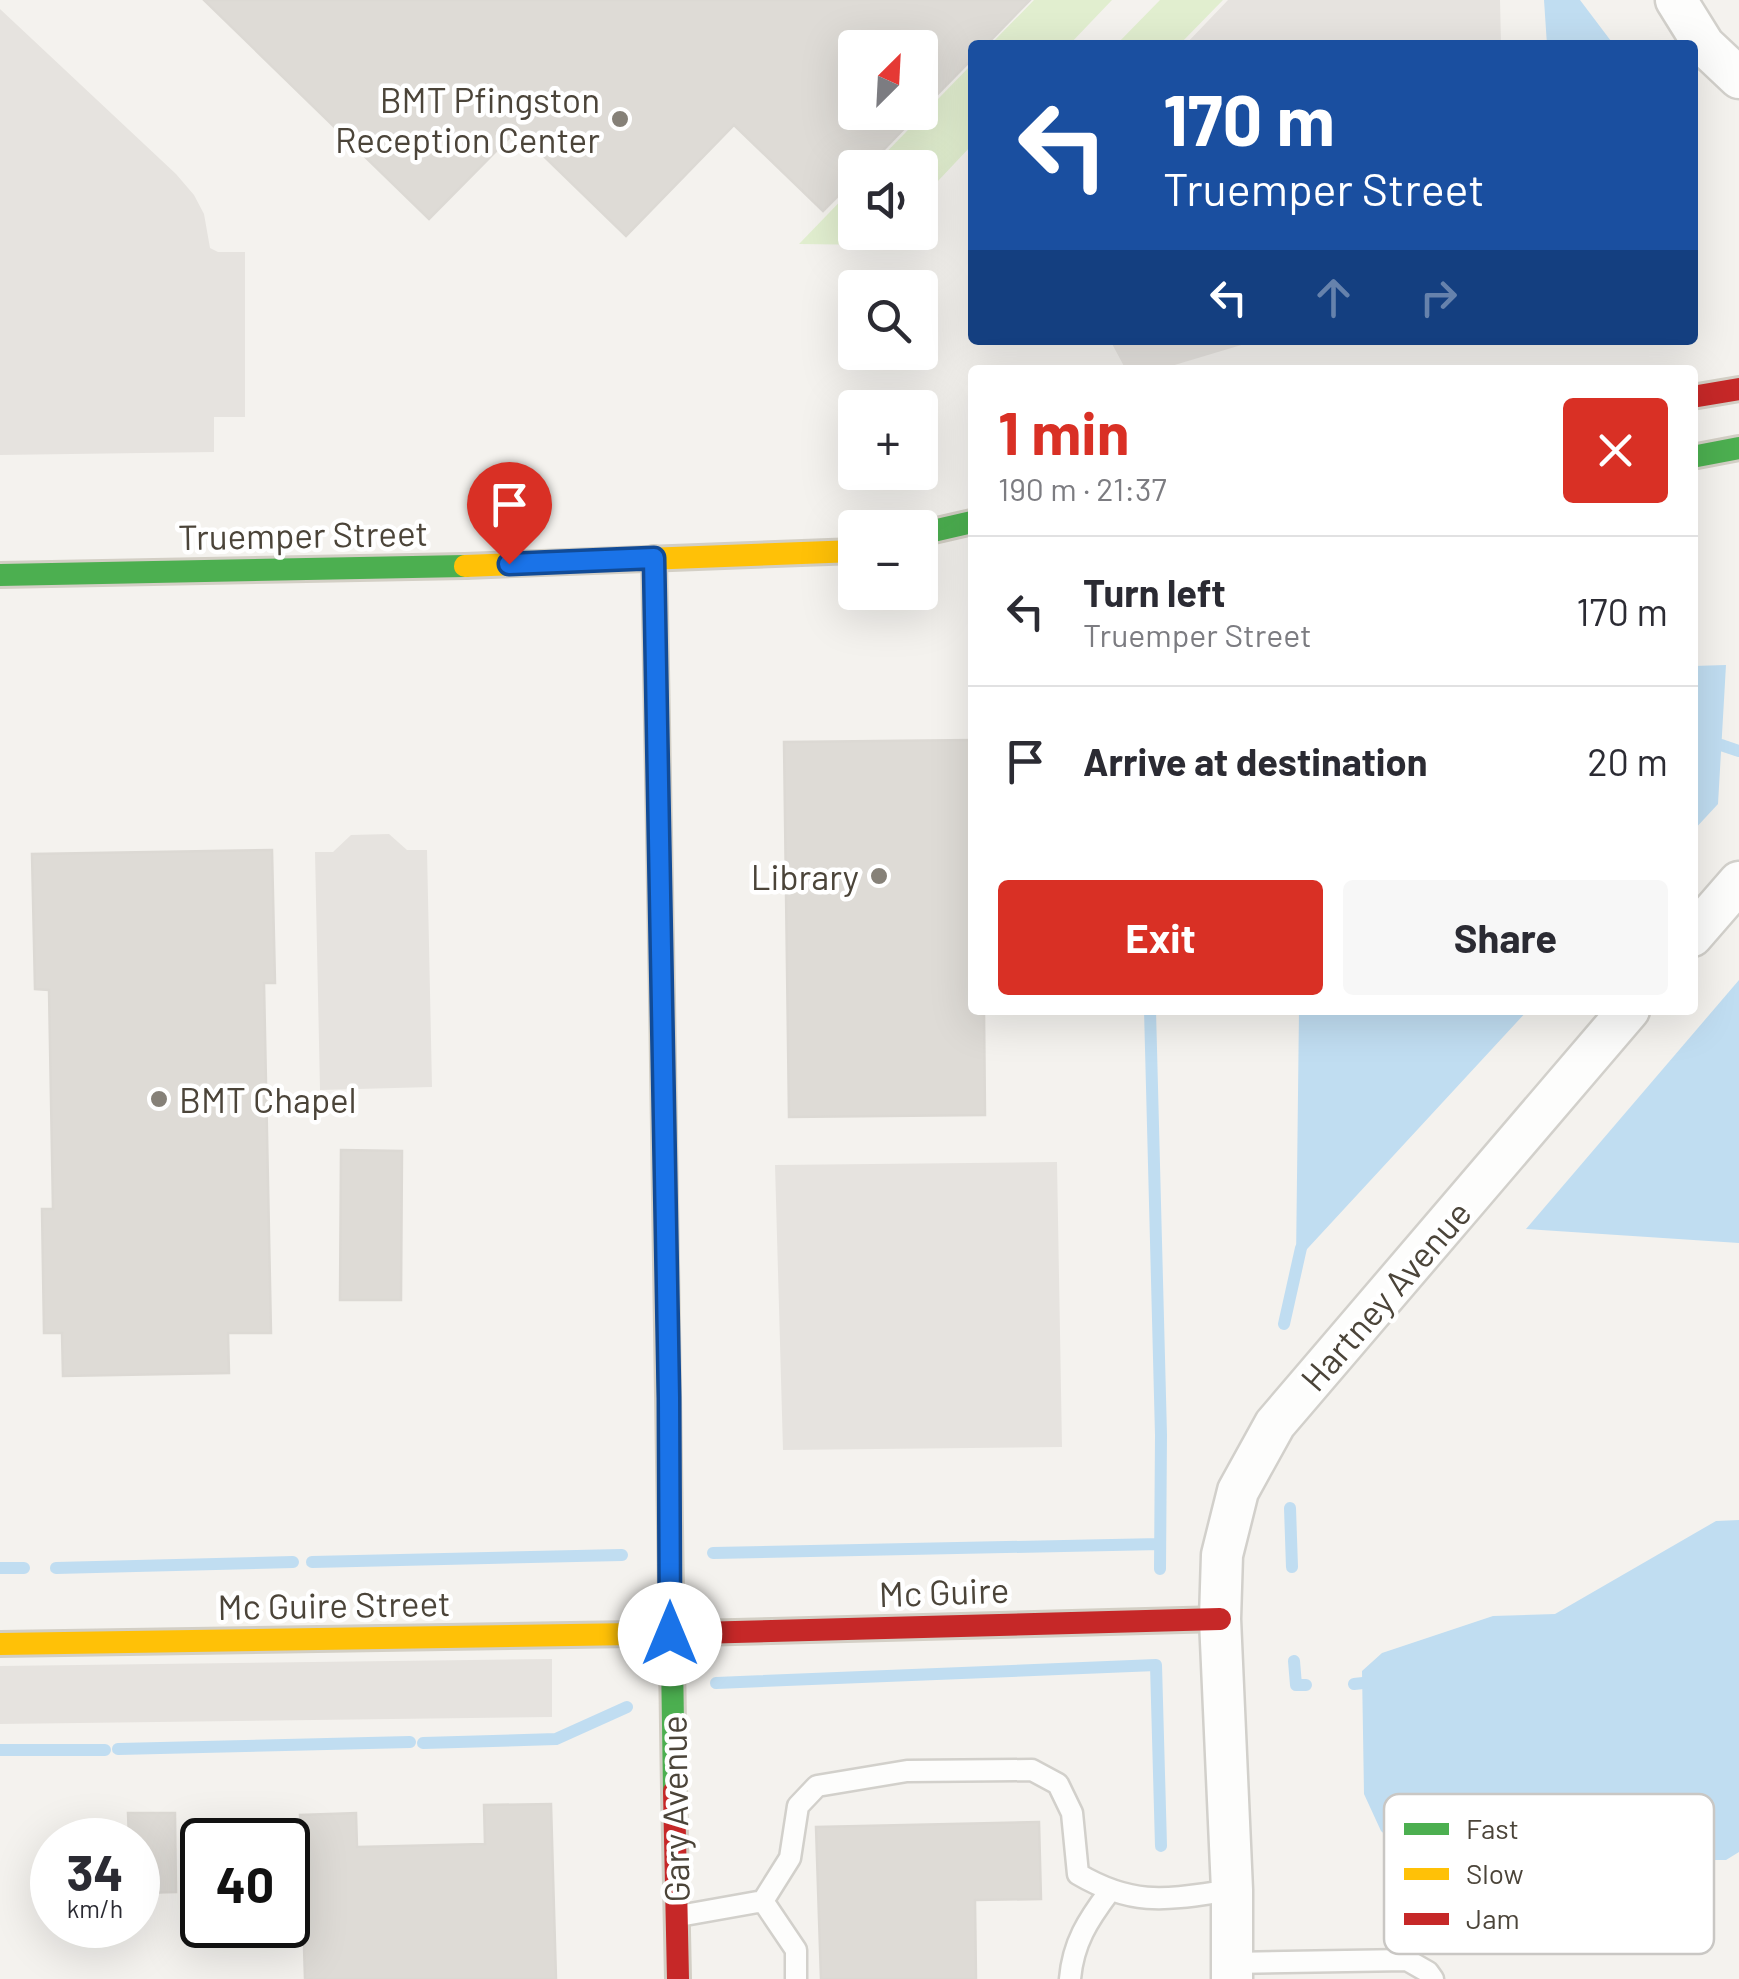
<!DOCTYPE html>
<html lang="en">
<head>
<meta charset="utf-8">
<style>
	:root { --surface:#fff; --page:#f7f7f7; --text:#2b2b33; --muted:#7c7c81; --line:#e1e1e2; --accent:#d93025 }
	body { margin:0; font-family:Barlow,sans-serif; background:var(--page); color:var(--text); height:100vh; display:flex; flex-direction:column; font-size:38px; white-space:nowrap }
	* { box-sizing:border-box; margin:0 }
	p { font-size:32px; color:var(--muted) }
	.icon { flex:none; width:55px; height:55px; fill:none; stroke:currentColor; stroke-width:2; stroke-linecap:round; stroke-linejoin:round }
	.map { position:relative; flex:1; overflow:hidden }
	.sheet { position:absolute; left:968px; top:365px; width:730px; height:650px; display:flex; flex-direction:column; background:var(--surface); border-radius:10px; box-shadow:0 10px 40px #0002 }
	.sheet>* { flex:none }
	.hud { position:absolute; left:968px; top:40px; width:730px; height:305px; border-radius:10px; box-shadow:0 10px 40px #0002; background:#1a4fa0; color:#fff; overflow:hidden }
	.needle { width:65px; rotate:24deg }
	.fabs { position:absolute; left:838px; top:30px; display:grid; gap:20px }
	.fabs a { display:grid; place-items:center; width:100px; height:100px; border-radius:10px; background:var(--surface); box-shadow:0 10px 40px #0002; font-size:50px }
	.speed { position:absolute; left:30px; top:1818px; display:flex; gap:20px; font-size:50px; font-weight:700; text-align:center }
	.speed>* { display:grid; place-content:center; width:130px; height:130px; border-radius:50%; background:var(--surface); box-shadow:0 10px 40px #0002; line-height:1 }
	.speed small { font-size:25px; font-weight:400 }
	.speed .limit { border:5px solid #111; border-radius:15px; background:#fff; color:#111 }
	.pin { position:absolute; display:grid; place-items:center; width:85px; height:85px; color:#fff; margin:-102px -42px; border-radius:50% 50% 50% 0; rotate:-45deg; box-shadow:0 0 10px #0007 }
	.pin .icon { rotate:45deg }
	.me { position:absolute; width:110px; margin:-55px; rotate:0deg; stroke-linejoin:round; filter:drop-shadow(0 0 8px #0008) }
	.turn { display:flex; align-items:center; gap:35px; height:210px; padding:0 30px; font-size:45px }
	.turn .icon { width:130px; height:130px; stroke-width:2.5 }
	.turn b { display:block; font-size:70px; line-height:85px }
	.lanes { display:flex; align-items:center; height:95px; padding:0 30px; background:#0003; justify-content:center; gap:50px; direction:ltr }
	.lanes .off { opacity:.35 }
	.round { display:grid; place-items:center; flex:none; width:105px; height:105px; border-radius:10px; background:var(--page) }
	.head { display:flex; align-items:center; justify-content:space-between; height:170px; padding:0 30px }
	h1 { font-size:60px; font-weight:700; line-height:75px; color:var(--accent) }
	.action { display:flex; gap:20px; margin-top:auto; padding:20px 30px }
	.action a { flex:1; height:115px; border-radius:10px; background:var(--accent); color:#fff; font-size:40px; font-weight:700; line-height:115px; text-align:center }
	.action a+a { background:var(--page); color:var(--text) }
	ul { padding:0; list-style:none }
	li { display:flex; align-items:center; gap:30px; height:150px; padding:0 30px; border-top:2px solid var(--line) }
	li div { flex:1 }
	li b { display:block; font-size:38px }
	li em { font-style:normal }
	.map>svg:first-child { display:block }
</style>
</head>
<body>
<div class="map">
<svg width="1739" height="1979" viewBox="0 0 1739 1979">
	<rect width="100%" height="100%" fill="#f4f2ee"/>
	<path fill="#e1eecf" d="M1034,0H1112L1069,45H990Z
		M1160,0H1223L1179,45H1116Z
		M972,64V145L920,200V168L872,167Z
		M855,186V232L889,233L877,245L799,244Z"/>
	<path fill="#e6e3df" d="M1228,0H1500L1501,45H1185Z
		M0,9L176,174L194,195L204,214L210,248L218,252H245V417H214V452L0,455Z
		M1110,340H1258L1158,370H1126Z
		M389,834L407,850H427L432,1087L320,1090L315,852H333L351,835Z
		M1057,1162L1062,1447L783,1450L775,1165Z
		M552,1659V1717L0,1724V1666Z"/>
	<path fill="#c0ddf1" d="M1544,0H1580L1614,45H1547Z
		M1726,665L1718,804L1693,831V666Z
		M1739,980V1243L1526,1229Z
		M1299,1010H1528L1296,1261Z
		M1739,1520V1852L1726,1860H1413L1381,1831L1364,1794L1362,1671L1382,1653L1493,1616L1555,1614L1716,1521Z"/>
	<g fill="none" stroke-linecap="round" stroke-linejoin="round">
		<path stroke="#c0ddf1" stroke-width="12" d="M1692,751L1699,745H1721L1739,751
			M1150,1010L1161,1435L1160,1569
			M1284,1324L1301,1248
			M1290,1508L1292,1567
			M713,1553L1160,1544
			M312,1562L622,1555
			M0,1568H24
			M56,1568L293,1562
			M1294,1661L1296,1685H1306
			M716,1683L1156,1665L1161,1846
			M1354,1684L1363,1683
			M423,1743L556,1739L627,1707
			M118,1749L410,1742
			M0,1750H105"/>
	</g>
	<path fill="#dedbd6" stroke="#dcd9d4" stroke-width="2.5" d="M204,0H1030L986,45H972V59L920,112V48H855V112H920L866,168H855V179L823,211L734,125L626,236L517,130L429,219Z
		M972,740V1010H984L985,1115L789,1117L784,742Z
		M272,850L275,983H264L271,1333H228L229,1373L63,1376L62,1333H44L42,1209H53L49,990L35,989L32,854Z
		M341,1150L402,1151L401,1300H340Z
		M551,1804L556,1979H305L300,1815L356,1813L357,1847L485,1844L484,1805Z
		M128,1813H175L176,1892L138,1893V1840H129Z
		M1039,1822L1041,1899L975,1900L976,1979H821L816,1827Z"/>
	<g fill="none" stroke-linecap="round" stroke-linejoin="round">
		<defs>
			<path id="lane" d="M763,1901L796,1950V1979
				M679,1916L763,1901L790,1858L798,1806L817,1786L907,1771L1032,1770L1058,1784L1072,1813L1078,1874C1136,1908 1169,1899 1232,1890
				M1233,1963L1407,1960L1428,1972L1433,1979
				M1070,1979C1073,1943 1088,1920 1109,1892"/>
			<path id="street" d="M1676,0L1704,45L1739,78
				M1692,936L1739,882
				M1232,1979V1890L1220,1619L1222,1555L1238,1491L1275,1424L1629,1010"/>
			<path id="fast" d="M1692,457L1739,448
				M920,534L972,522
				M0,575L465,566
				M662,999L674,1791"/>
			<path id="slow" d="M465,566L855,551
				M0,1644L696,1633"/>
			<path id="jam" d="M1692,397L1739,389
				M654,558L662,999
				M696,1633L1220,1619
				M674,1791L678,1979"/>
		</defs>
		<use href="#lane" stroke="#d2d0cb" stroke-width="25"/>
		<use href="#street" stroke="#d2d0cb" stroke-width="45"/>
		<use href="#fast" stroke="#d3cfc5" stroke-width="28"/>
		<use href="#slow" stroke="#d3cfc5" stroke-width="28"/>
		<use href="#jam" stroke="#d3cfc5" stroke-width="28"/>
		<use href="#lane" stroke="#fdfdfc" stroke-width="20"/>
		<use href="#street" stroke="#fdfdfc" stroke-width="40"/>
		<use href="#fast" stroke="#4caf50" stroke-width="22"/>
		<use href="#slow" stroke="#ffc107" stroke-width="22"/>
		<use href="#jam" stroke="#c62828" stroke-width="22"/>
	</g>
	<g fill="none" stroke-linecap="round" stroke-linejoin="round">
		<defs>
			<path id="route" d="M509,564L654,558L669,1398L670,1634"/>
		</defs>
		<use href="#route" stroke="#114b97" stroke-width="25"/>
		<use href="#route" stroke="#1a73e8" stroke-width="18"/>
	</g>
	<g fill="#868178" stroke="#fff" stroke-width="4">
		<circle cx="620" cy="119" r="10"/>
		<circle cx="879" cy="876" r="10"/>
		<circle cx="159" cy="1099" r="10"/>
	</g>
	<g text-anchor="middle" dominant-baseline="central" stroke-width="9" stroke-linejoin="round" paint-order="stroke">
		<g font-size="35" fill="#4b4439" stroke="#fff" text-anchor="end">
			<text x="600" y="99">BMT Pfingston<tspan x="600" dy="40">Reception Center</tspan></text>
			<text x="859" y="876">Library</text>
			<text x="179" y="1099" text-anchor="start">BMT Chapel</text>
		</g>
		<g font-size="35" fill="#4b4439" stroke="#fff">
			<text transform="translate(303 534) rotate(-1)">Truemper Street</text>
			<text transform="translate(1385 1295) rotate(-49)">Hartney Avenue</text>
			<text transform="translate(944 1591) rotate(-2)">Mc Guire</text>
			<text transform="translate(334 1604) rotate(-1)">Mc Guire Street</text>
			<text transform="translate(674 1809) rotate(-91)">Gary Avenue</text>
		</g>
	</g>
	<rect x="1384" y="1794" width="330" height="160" rx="15" fill="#fff" stroke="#c9c7c4" stroke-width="2.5"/>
	<rect x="1404" y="1823" width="45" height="12" fill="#4caf50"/>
	<rect x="1404" y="1868" width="45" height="12" fill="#ffc107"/>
	<rect x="1404" y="1913" width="45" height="12" fill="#c62828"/>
	<g font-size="28" fill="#4b4439">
		<text x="1466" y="1839">Fast</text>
		<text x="1466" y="1884">Slow</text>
		<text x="1466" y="1929">Jam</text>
	</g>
</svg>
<div class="fabs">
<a><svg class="needle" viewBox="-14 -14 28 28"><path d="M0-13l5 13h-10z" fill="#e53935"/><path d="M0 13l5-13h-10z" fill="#7c7c81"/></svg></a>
<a><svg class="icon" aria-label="sound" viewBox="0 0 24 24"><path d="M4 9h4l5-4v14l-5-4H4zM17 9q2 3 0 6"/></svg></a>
<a><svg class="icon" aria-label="search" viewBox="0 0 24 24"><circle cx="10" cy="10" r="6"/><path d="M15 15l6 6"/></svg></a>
<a>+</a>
<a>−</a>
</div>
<div class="speed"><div>34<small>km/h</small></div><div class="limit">40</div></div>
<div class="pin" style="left:509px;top:564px;background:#d93025"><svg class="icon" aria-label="arrive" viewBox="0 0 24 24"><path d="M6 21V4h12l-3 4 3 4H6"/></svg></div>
<svg class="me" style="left:670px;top:1634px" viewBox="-20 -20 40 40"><circle r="19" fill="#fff"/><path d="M0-13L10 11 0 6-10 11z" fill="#1a73e8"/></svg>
<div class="hud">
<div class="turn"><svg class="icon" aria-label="left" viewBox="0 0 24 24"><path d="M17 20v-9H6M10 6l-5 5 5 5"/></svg><div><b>170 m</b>Truemper Street</div></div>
<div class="lanes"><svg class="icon" aria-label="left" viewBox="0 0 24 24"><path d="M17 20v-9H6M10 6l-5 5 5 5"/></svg><svg class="icon off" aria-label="ahead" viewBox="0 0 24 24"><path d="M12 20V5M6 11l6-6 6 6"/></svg><svg class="icon off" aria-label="right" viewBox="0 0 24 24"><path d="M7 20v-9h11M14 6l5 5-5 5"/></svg></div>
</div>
<section class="sheet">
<div class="head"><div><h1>1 min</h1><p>190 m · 21:37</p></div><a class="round" style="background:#d93025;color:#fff"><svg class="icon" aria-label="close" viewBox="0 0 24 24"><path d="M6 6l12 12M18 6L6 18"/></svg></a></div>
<ul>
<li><svg class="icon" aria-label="left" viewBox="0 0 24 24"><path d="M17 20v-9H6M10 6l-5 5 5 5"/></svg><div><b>Turn left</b><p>Truemper Street</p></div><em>170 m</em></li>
<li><svg class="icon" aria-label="arrive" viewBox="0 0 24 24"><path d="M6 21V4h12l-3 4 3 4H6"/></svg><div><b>Arrive at destination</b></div><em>20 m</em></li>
</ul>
<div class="action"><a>Exit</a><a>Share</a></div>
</section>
</div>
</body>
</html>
